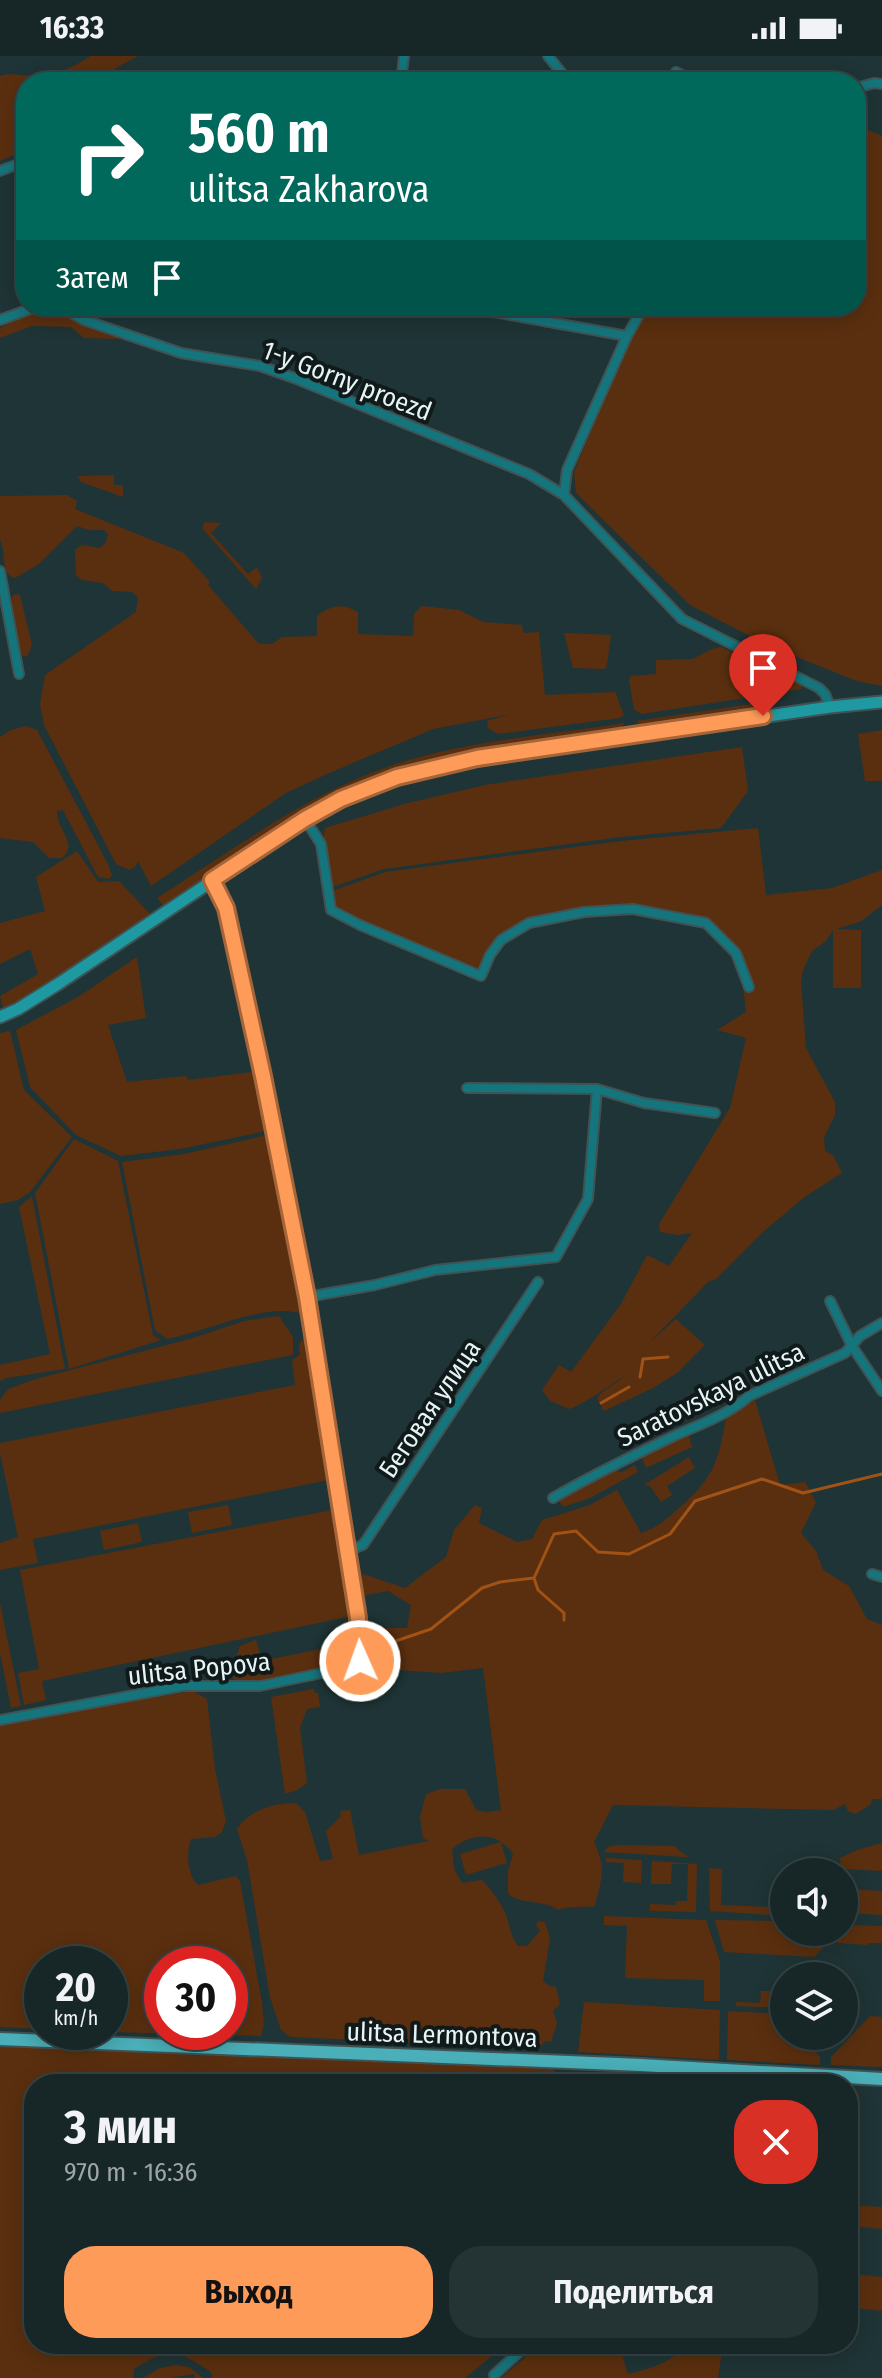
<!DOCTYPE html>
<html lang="ru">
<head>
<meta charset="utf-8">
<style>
	:root { --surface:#172728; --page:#243334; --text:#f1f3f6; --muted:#9ea5a8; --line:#364445; --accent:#fe9b58 }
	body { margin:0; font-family:"Fira Sans Condensed",sans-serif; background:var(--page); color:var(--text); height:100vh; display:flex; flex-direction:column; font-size:30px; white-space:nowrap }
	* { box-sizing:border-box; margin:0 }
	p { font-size:26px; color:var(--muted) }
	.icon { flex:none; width:44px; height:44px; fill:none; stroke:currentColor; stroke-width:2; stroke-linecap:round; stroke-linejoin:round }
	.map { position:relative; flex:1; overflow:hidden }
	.panel { position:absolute; left:24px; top:2018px; width:834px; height:280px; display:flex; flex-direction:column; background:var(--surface); border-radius:32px; box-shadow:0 4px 20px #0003,0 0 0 2px var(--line) }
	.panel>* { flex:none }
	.hud { position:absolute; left:16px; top:16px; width:850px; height:244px; border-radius:32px; box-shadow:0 4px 20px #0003,0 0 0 2px var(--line); background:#00695c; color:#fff; overflow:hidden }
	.tools { position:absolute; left:770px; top:1802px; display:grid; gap:16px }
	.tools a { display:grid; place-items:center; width:88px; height:88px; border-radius:50%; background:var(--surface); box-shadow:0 4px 20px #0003,0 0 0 2px var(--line); font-size:40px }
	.speed { position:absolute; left:24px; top:1890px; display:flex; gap:16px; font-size:40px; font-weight:700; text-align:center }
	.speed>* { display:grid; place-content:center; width:104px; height:104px; border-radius:50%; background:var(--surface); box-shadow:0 4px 20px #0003,0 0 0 2px var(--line); line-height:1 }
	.speed small { font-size:20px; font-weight:400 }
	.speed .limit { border:12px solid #d22; background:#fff; color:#111 }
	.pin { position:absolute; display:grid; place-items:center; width:68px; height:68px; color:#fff; margin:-82px -34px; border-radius:50% 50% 50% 0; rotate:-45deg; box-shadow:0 0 8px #0007 }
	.pin .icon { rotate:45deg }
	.me { position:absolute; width:88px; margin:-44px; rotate:358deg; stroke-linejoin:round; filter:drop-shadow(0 0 6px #0008) }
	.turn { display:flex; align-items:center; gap:28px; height:168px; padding:0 40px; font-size:36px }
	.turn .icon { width:104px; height:104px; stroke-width:2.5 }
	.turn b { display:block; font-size:56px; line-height:68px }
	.then { display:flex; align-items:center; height:76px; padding:0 40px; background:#0003; gap:16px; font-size:30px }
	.round { display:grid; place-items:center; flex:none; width:84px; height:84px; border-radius:32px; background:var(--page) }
	.headline { display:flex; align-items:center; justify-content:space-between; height:136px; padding:0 40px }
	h1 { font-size:48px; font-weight:700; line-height:60px }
	.action { display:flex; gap:16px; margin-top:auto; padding:16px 40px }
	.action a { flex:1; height:92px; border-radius:32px; background:var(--accent); color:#111; font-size:32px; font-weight:700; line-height:92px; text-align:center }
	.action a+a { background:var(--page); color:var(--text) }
	.status { display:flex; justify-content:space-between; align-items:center; height:56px; padding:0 40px; background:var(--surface); direction:ltr }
	.status svg { height:22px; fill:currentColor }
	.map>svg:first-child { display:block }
</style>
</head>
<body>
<div class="status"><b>16:33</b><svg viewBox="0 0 49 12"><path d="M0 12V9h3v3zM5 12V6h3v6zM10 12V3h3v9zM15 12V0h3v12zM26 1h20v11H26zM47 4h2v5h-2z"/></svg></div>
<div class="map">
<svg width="882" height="2322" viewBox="0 0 882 2322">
	<rect width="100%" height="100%" fill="#1f3436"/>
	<path fill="#5a2f0f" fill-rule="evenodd" d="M91,0H138L116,12L108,26H26V94L0,105V20C11,16 22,20 34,20C54,20 74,11 91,0Z
		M856,69L882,80V630L857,625L769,590L690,549L576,437L574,416L630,281L649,250H856Z
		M56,256L120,279L123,283L84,282L71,271L32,270L0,282V272L24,259Z
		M114,419V429H123V441L81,426L78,420Z
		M67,439L77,445L75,453L184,497L210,526L208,529L259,588H272L282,581L317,580V560C332,549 342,547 358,556V578L413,580L414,558L422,550L459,554L483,566L522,569L523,577L539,576L545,639L615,636L624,659L620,662L498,678L488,672L487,665L511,658L433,673L327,718L286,737L151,830L138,805L135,811L129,814L116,808L44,669L40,648L45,619L136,556L138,541L132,536L112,535L103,527L82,524L76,519L75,493L82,489L100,492L106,486L108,478L104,474H89L77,470L39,508L15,522C0,519 7,497 0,484V440Z
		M205,466L221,467L211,477L248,518L257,511L262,522L256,533L202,472Z
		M15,538L20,539L32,589L27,601L21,599C13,584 12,559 12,541Z
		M564,577L611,579L607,608L605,613L573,612Z
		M721,591L801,629L802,633L642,658L634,654L629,624L631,620L656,618V604L693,603L712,593Z
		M758,647L759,654L649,671H641L636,665Z
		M625,667L617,675L442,703L398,715L168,849H163L157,842C233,794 309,736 396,708C469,684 549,679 625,667Z
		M26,670L37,674L109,810L112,819L109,823L98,821L63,754L57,755C56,773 79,787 62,802H49L33,786L0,782V681L11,674Z
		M882,674V725H865L858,678Z
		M742,691L748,735L721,772L621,781L384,813L330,832L323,786L325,772L408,747L485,729Z
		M758,772L766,839L832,832L882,814V849L860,866L836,873L861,874V932H833V874L826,885L812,895L803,914L801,926L806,992L835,1046V1059L824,1081L825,1095L833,1099L842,1117L806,1140L763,1176L715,1224L709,1225L649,1287L676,1263L705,1289L677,1317L653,1332L604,1355L597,1342C604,1332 617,1328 625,1319C607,1332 590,1344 570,1353L550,1345L542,1334L559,1309L571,1316L621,1248L647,1199L669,1210L692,1177L678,1179L660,1176L659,1168L730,1052L746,982L717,974L746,956L739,894L703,861L647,850H609L556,857L528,864L498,882L480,913L360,865L334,850L332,838L335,834L385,816L621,785Z
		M77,795L98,826L119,825L150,858L4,956L0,940L38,918L30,893L0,908V867L45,855L36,821Z
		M137,901L146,962L108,969L127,1026L186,1020L188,1024L259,1015L271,1074L180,1093L121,1100L76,1079L30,1031L16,974L78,941Z
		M10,975L24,1034L72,1081L30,1136L18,1144L0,1148V977Z
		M272,1078L308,1258C298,1257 287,1254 277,1255C239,1258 203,1276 167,1283L155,1274L122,1106L184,1098Z
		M74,1083L118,1105L153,1279L161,1284L69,1313L35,1137Z
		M32,1140L65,1313L6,1322L0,1325V1309L50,1298L19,1151Z
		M279,1260L293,1281V1299L0,1357V1344L8,1333L36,1323L190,1283L244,1265Z
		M304,1282L313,1287L334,1423L33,1483L38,1507L0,1514V1487L18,1481L0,1397V1387L295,1329L292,1304L300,1299L299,1288Z
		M755,1344L780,1429L805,1426L816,1446L801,1477L816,1495L823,1514L849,1530L867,1563L882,1569V1743H872L871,1748L856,1758L848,1755L845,1748L833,1754L613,1749L594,1786C607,1814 601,1823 595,1850C583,1852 569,1849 559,1854C538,1842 526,1850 508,1838V1815L513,1798C498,1775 472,1776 452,1793L454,1813L462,1827L482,1824C491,1834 501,1846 506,1859C511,1872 509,1877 518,1890H527L540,1875L536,1869L538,1865L545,1866L550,1882L543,1925L549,1930L556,1931L560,1948L553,1955L557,1967L551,1986L545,1985L539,1992L290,1981L281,1974L270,1941L247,1804L237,1773C250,1754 273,1747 296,1747L305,1756L320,1805L333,1803L326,1775L340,1761L341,1755L350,1754L359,1799L429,1785L423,1782L420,1761L426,1738L441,1733H465L476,1754L485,1756L501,1754L483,1612L441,1617L398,1614L379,1617L378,1597L368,1579L385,1572H407L411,1549L388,1535L361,1540L359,1530L363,1518L405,1532L446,1501L454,1474L475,1449L482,1452L479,1467L517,1486L532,1483L542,1464L590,1449L617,1434L641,1477C656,1472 666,1464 678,1453C713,1422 718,1409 726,1362Z
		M688,1377L692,1391L646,1412L641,1400Z
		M689,1401L695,1412L667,1430L672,1439L661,1446L650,1430L644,1429Z
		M635,1409L638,1416L588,1443L563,1451L559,1445L589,1425L617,1412L620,1417Z
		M228,1449L232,1469L192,1477L188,1456Z
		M338,1453L356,1559L42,1625L46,1644L24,1649L18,1617L39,1613L20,1514Z
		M138,1467L142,1486L104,1494L100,1475Z
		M0,1547L21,1650L11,1652L0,1597Z
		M357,1565L358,1603L354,1608L261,1628L240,1629L230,1620L240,1590L256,1584L262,1605L354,1586L351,1566Z
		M314,1633L315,1637H318L320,1651L307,1653L300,1672L307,1727L297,1734L285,1738L271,1641Z
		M193,1635L207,1643L215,1713L226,1765L222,1776L215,1781L191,1783C186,1797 187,1819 198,1829L236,1820L240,1825L262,1947L264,1967L261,1980L110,1976V1908H42V1973L0,1971V1668ZM162,1908H230V1976H162Z
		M501,1786L507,1807L466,1819L460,1798Z
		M882,1787V1815L841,1813L840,1802L857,1794Z
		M618,1789L674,1790L688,1801L603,1796L610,1790Z
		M606,1802L642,1804L641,1827L623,1826L624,1807L606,1806Z
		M652,1805L697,1808L696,1856L650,1855V1848L675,1849L676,1845H687L688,1808H672L671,1828H651Z
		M709,1812L722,1813L721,1849L770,1851V1859L710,1855Z
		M844,1833L882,1835V1859L844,1857Z
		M604,1860L706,1864L720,1905V1945H704V1924L625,1922L627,1870L604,1869Z
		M715,1864L784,1865V1876H823V1892L814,1901L724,1896Z
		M844,1869L882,1870V1887H867V1889L838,1887L833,1876H844Z
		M761,1935H784V1952L736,1950V1946L760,1947Z
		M584,1946L720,1954L719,2004L578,1996Z
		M728,1955L784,1958V1980H803L820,2001V2009L727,2004Z
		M870,1960L882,1961V2011L831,2009V2001Z
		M0,1988L552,2009L559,2028H34V2288H506L465,2322H212L211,2316C177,2294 170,2290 134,2313L133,2322H0Z
		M848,2038H859V2050L855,2051L850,2116Z
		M848,2149L882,2151V2173L848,2170Z
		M852,2218L882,2221V2255L848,2251V2219Z
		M541,2288H619L628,2318C651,2312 672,2307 687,2288H723L718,2322H501Z
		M176,2309L189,2311L203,2322H195L194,2318L169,2322H143L160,2312Z"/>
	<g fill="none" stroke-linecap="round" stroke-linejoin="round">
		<path stroke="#a15316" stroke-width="3" d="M640,1321L643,1303L668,1301
			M601,1347L629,1331
			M564,1564V1557L538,1534L534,1522L554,1478L576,1475L598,1496L629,1498L670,1478L695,1445L762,1423L803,1437L882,1418
			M384,1589L431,1573L482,1532L500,1526L534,1522"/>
		<defs>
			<path id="street" d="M548,0L569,26
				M676,16L695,26
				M401,26L404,0
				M856,32L874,27L882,28
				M0,115L26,105
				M460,250L627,280
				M64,253L84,264L181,297L260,310L294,322L529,418L564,439L682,563L819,632L825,638L830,651
				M0,264L30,253L68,250
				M564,439L567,414L627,280L644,250
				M0,515L19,618
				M305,763L321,788L331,854L360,869L481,920L490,899L501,884L529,867L584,856L633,853L706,867L736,897L749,931
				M467,1032L597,1033L644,1047L715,1057
				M307,1241L375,1229L435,1214L556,1201L588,1143L597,1033
				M830,1245L852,1290L882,1335
				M553,1442C592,1419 632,1400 672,1381C698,1369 728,1359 749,1340L845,1297L860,1280L882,1267
				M348,1495L363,1489L538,1226
				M872,1518L882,1521
				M0,1664L183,1630H260L355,1610L360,1605L358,1562L307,1243L263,1020L226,852L212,824
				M494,2319L528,2288"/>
			<path id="secondary" d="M0,961L18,953L58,928L305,763L341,743L397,721L477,702L830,651L882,646"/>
			<path id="primary" d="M0,1983L641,2009L882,2023"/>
		</defs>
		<use href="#street" stroke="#3f5355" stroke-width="12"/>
		<use href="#secondary" stroke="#3f5355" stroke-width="15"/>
		<use href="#primary" stroke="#3f5355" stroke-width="16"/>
		<use href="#street" stroke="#15757c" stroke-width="8"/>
		<use href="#secondary" stroke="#1e98a1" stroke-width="11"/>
		<use href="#primary" stroke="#4aafb8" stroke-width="12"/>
	</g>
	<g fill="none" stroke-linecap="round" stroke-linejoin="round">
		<defs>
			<path id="route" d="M360,1605L358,1562L307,1241L263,1020L226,852L212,824L305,763L341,743L397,721L477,702L763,660"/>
		</defs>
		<use href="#route" stroke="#a56539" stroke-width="20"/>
		<use href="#route" stroke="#fe9b58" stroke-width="14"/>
	</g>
	<g text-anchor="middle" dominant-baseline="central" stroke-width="8" stroke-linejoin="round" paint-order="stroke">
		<g font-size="26" fill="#e7f4f5" stroke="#111a1b">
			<text transform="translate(347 325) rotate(21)">1-y Gorny proezd</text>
			<text transform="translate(711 1339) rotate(-26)">Saratovskaya ulitsa</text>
			<text transform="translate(430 1353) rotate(-56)">Беговая улица</text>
			<text transform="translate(199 1613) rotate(-6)">ulitsa Popova</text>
			<text transform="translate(442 1979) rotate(2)">ulitsa Lermontova</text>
		</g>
	</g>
</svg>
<div class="tools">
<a><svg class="icon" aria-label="sound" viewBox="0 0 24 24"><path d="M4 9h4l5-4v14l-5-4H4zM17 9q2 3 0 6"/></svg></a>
<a><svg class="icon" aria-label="layers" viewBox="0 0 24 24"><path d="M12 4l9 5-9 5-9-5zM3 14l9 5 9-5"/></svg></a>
</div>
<div class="speed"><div>20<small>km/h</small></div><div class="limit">30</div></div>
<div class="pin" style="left:763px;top:660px;background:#d93025"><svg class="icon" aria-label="arrive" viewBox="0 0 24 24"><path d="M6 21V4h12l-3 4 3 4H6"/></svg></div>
<svg class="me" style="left:360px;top:1605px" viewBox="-20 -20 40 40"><circle r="17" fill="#fe9b58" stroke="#fff" stroke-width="3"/><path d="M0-11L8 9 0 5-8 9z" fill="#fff"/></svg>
<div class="hud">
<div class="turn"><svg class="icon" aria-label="right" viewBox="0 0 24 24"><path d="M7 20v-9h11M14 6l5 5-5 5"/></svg><div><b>560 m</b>ulitsa Zakharova</div></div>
<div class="then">Затем<svg class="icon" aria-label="arrive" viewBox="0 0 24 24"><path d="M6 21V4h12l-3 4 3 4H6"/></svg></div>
</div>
<section class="panel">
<div class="headline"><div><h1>3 мин</h1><p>970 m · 16:36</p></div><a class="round" style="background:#d93025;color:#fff"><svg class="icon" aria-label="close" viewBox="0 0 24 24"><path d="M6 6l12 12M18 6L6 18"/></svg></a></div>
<div class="action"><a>Выход</a><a>Поделиться</a></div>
</section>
</div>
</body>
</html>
